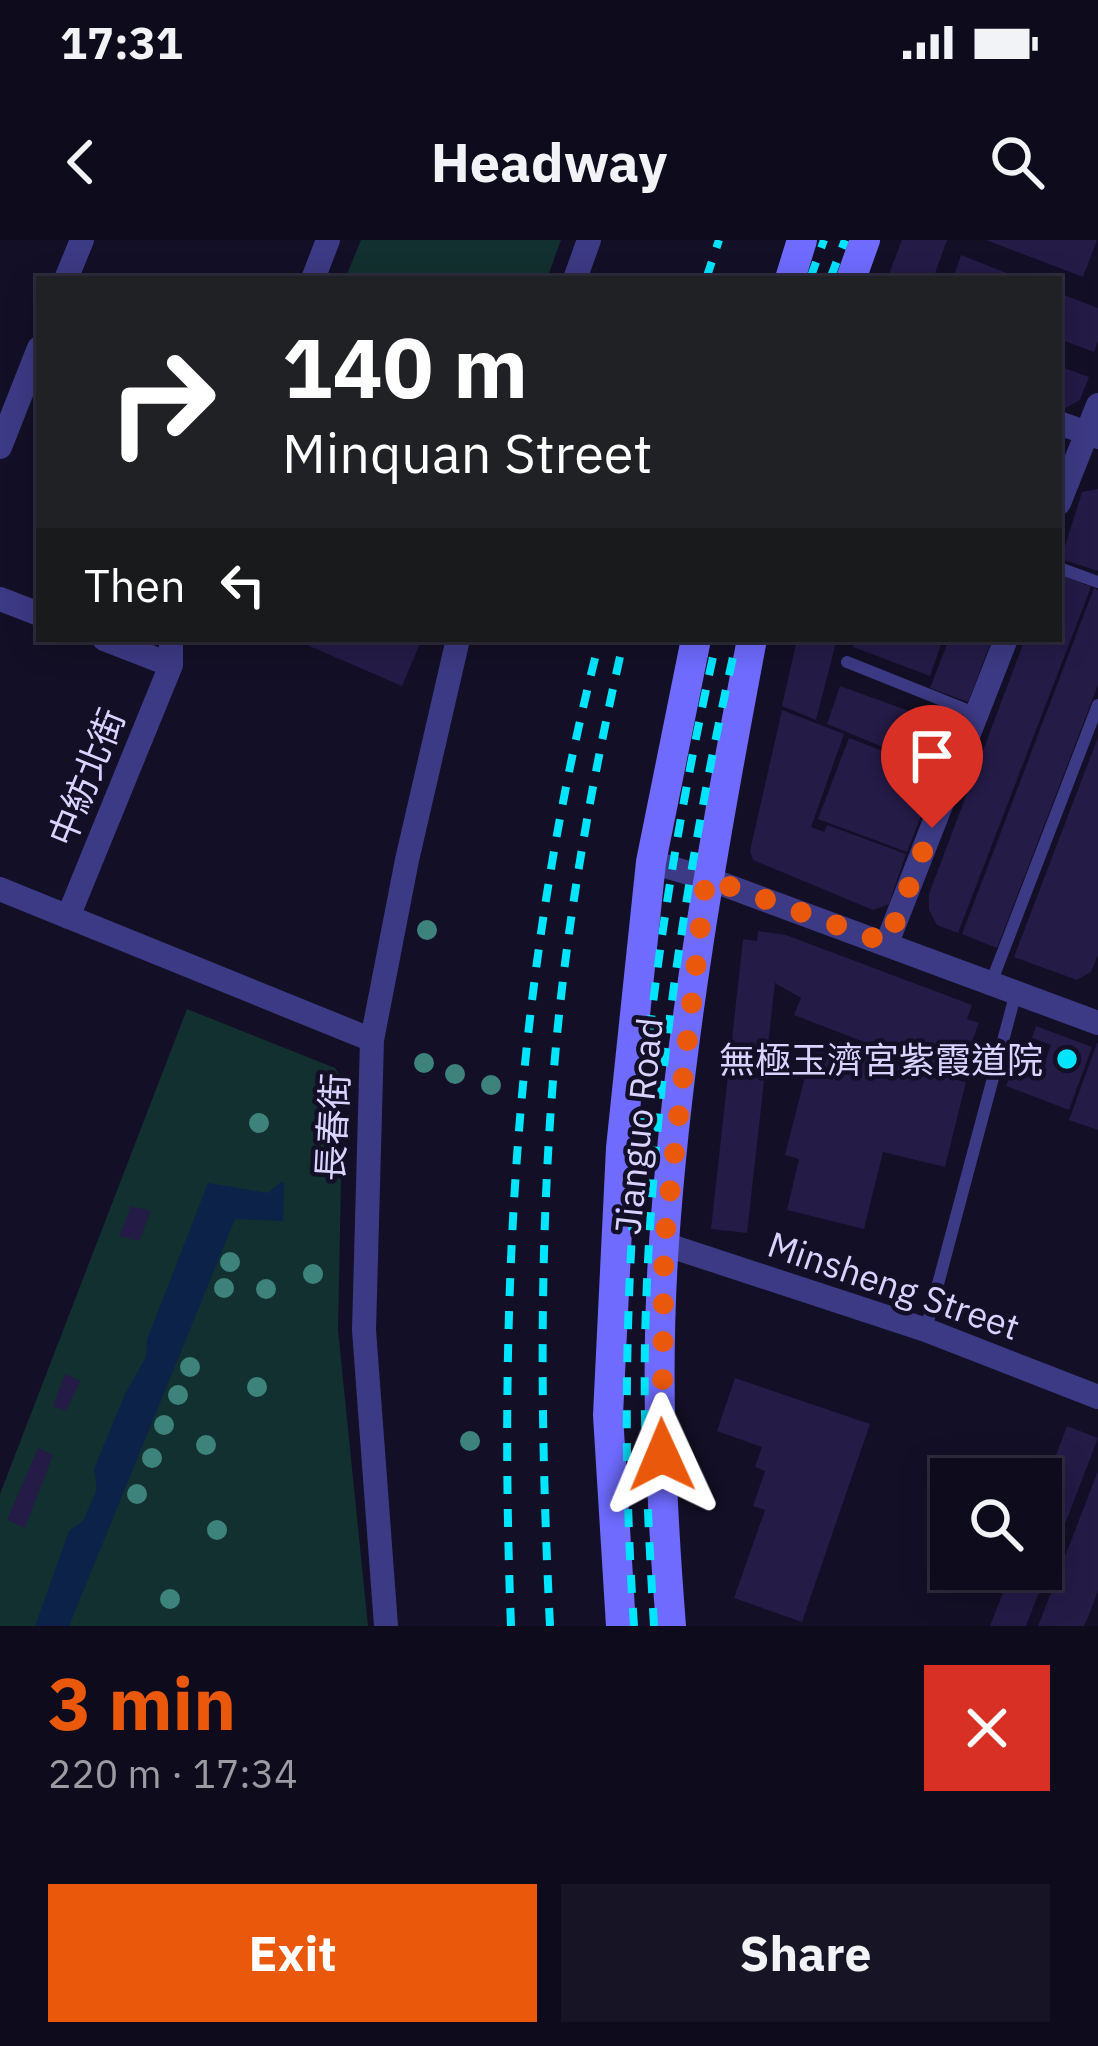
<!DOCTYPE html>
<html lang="en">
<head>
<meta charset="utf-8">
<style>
	:root { --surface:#0e0b1c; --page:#171425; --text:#f1f3f6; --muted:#9b9ba3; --line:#2e2b3b; --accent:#ea580c }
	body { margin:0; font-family:"IBM Plex Sans","Noto Sans TC",sans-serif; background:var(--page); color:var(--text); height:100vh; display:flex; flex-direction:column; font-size:45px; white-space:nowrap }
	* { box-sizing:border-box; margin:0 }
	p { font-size:39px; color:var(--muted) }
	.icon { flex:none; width:66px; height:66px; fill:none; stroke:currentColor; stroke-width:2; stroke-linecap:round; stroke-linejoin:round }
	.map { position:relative; height:1386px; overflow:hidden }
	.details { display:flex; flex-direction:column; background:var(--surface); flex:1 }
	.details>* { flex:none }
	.hud { position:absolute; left:36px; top:36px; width:1026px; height:366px; border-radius:0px; box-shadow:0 6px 30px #0003,0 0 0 3px var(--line); background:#202124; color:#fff; overflow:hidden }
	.buttons { position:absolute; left:930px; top:1218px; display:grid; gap:24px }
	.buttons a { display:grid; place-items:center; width:132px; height:132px; border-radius:0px; background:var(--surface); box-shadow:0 6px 30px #0003,0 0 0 3px var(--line); font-size:60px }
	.pin { position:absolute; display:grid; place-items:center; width:102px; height:102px; color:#fff; margin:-123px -51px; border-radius:50% 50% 50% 0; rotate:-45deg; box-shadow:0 0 12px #0007 }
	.pin .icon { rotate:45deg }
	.me { position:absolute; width:132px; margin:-66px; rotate:359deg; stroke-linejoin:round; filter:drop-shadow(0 0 9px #0008) }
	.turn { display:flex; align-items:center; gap:42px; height:252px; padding:0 48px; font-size:54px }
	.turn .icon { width:156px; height:156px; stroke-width:2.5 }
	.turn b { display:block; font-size:84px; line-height:102px }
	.then { display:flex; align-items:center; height:114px; padding:0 48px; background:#0003; gap:24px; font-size:45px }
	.round { display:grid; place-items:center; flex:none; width:126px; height:126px; border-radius:0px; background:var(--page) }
	.overview { display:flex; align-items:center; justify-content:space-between; height:204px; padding:0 48px }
	h1 { font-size:72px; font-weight:800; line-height:90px; color:var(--accent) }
	.action { display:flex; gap:24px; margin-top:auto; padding:24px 48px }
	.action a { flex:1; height:138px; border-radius:0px; background:var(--accent); color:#fff; font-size:48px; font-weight:800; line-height:138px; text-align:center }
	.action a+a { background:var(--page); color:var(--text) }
	.status { display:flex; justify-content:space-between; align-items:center; height:84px; padding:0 60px; background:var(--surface); direction:ltr }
	.status svg { height:33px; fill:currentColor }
	header { display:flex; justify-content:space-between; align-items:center; height:156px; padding:0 48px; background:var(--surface); font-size:54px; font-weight:800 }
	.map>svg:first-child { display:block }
</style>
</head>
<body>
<div class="status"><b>17:31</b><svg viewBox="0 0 49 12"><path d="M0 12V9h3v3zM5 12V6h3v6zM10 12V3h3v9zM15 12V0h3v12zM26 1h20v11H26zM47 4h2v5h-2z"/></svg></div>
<header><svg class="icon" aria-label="back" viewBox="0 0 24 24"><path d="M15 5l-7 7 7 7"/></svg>Headway<svg class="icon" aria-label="search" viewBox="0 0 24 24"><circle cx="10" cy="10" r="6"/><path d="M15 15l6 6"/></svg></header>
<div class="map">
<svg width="1098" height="1386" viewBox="0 0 1098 1386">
	<rect width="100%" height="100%" fill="#130f26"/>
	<path fill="#12302f" d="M361,0H561L547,39H345Z
		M187,769L335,828L343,841L338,1090L368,1386H0V1254Z"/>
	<path fill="#0c2248" d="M281,942H284L283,981L235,979L69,1386H35L69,1291L83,1281L97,1249L94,1229L125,1154L146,1117L147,1100L208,943L268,953Z"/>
	<path fill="#241b47" d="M902,0H947L933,39H887Z
		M986,0H1097L1083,37Z
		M961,15L1022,39H953Z
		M1059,53L1098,68V101L1094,112L1059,99Z
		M1059,126L1089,137L1080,160L1064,169L1059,167Z
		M1098,249V331L1061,319L1082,252Z
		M1059,334L1091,347L958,693L937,685L929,670V654L1025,399H1059Z
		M1094,348L1098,350V445L997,708L962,694Z
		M293,399H422L402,446Z
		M797,399H837L816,480L782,466Z
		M854,399H943L930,436L853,407Z
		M949,399H992L968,462L930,448Z
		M840,446L956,488L939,530L827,484Z
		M782,470L844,494L811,587L824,592L827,585L906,614L889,664L873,670L753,620L750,611Z
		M1098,497V715L1091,732L1077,740L1014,717Z
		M849,498L938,532L907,612L818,579Z
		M758,691L786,695L972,765L967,779L979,783L958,838L794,775L801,758L775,743L747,993L711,989L743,699L757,701Z
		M1036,786L1092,807L1069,870L1006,846L1012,830L1038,840L1051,805L1032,798Z
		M1097,803H1098V890L1069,880Z
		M813,805L862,817L864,812L895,819L893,824L966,842L945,927L883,912L864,989L787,970L799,919L785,915Z
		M131,966L151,971L139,1001L119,996Z
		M65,1134L80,1141L66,1171L53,1166Z
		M735,1138L870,1184L802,1382L734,1358L765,1270L753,1266L765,1231L755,1227L762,1207L717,1191Z
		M1067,1186L1098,1198L1026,1386H990L1012,1329H1041V1255Z
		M38,1208L53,1215L25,1288L7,1280Z
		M1098,1231V1351L1089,1375L1084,1386H1038Z"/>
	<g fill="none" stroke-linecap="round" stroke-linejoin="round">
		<path stroke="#3d3a85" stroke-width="12" d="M1059,328L1098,342
			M847,422L977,474
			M991,743L1098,465
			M926,1089L1016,752"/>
		<path stroke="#3d3a85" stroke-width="24" d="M66,39L82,0
			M313,39L328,0
			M575,39L589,0
			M1059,183L1098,197
			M0,207L39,108
			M1059,263L1098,165
			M0,359L39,374
			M104,399L171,425
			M651,622L706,638L1098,783
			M0,649L372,800
			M68,677L171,425V399
			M887,703L1006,399
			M664,1004L926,1090L1098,1157
			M386,1386L364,1090L372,800L407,620L458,399"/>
		<path stroke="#6f6bff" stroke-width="30" d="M790,39L802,0
			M851,39L865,0
			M621,1386L608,1175L621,908L651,622L696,399
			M671,1386C661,1260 655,1130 664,1003C678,800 714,599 752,399"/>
		<path stroke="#00e5ff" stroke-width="8" stroke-dasharray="18 15" stroke-linecap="butt" d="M706,39L719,0
			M810,39L824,0
			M830,39L845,0
			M511,1386C498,1055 516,720 600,399
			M550,1386C540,1186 538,985 558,785C571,656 595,526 624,399
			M634,1386C611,1055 644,723 717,399
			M654,1386C648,1280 642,1173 646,1067C654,843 688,617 737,399"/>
	</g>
	<g fill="#3d827b">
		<circle cx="427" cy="690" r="10"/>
		<circle cx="424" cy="823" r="10"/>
		<circle cx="455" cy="834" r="10"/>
		<circle cx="491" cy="845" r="10"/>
		<circle cx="324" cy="879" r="10"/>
		<circle cx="259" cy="883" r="10"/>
		<circle cx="230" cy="1022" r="10"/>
		<circle cx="313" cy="1034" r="10"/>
		<circle cx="224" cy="1048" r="10"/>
		<circle cx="266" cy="1049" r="10"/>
		<circle cx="190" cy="1127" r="10"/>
		<circle cx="257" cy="1147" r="10"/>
		<circle cx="178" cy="1155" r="10"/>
		<circle cx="164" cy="1185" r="10"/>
		<circle cx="470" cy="1201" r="10"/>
		<circle cx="206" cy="1205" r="10"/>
		<circle cx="152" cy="1218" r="10"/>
		<circle cx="137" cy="1254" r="10"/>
		<circle cx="217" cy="1290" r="10"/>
		<circle cx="170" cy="1359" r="10"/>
	</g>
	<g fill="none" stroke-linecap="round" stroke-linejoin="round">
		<path stroke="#ea580c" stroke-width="21" stroke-dasharray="0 37.8" d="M662,1215L664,1004L706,638L887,703L932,588"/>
	</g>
	<circle fill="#00e5ff" stroke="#130f26" stroke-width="4.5" cx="1067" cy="819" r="12"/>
	<g text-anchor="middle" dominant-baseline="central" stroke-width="9" stroke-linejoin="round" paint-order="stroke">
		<g font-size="36" fill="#d9d4ff" stroke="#130f26">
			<text transform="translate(86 537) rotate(-68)">中紡北街</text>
			<text transform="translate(638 886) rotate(-84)">Jianguo Road</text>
			<text transform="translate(332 887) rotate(-87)">長春街</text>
			<text transform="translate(894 1045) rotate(19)">Minsheng Street</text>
		</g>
		<g font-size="36" fill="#d9d4ff" stroke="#130f26" text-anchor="end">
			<text x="1043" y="819">無極玉濟宮紫霞道院</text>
		</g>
	</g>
</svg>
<div class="buttons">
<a><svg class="icon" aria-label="search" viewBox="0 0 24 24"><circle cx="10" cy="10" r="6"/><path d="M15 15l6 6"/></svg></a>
</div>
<div class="pin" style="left:932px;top:588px;background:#d93025"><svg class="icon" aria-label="arrive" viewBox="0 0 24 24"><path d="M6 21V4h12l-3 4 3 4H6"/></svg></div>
<svg class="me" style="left:662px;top:1215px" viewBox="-20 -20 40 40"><path d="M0-17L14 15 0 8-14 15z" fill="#ea580c" stroke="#fff" stroke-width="4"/></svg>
<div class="hud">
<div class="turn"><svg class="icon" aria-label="right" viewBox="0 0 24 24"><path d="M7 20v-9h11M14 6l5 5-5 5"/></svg><div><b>140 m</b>Minquan Street</div></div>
<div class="then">Then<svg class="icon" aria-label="left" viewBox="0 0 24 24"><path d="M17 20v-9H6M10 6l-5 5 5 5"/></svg></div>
</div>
</div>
<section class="details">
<div class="overview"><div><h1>3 min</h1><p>220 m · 17:34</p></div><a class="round" style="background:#d93025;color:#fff"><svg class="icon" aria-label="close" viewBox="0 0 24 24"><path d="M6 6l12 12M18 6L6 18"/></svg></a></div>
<div class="action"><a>Exit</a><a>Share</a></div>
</section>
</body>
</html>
